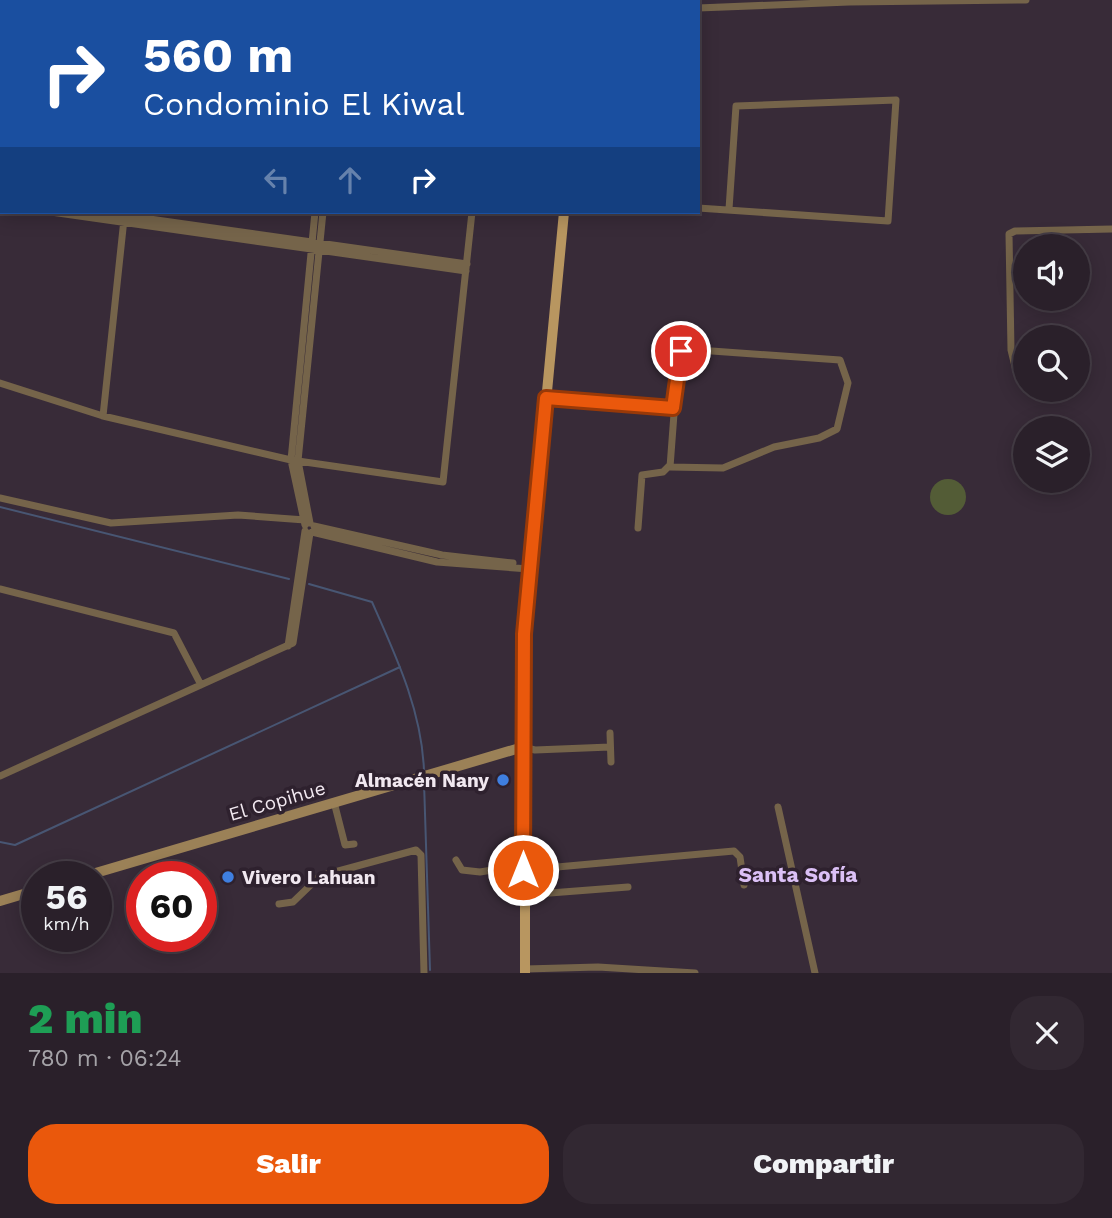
<!DOCTYPE html>
<html lang="es">
<head>
<meta charset="utf-8">
<style>
	:root { --surface:#2a202a; --page:#322832; --text:#f1f3f6; --muted:#a5a3a8; --line:#463e47; --accent:#ea580c }
	body { margin:0; font-family:"Work Sans",sans-serif; background:var(--page); color:var(--text); height:100vh; display:flex; flex-direction:column; font-size:26px; white-space:nowrap }
	* { box-sizing:border-box; margin:0 }
	p { font-size:23px; color:var(--muted) }
	.icon { flex:none; width:38px; height:38px; fill:none; stroke:currentColor; stroke-width:2; stroke-linecap:round; stroke-linejoin:round }
	.map { position:relative; height:973px; overflow:hidden }
	.panel { display:flex; flex-direction:column; background:var(--surface); flex:1 }
	.panel>* { flex:none }
	.top-card { position:absolute; left:0px; top:0px; width:700px; height:214px; box-shadow:0 4px 18px #0003,0 0 0 2px var(--line); background:#1a4fa0; color:#fff; overflow:hidden }
	.fabs { position:absolute; left:1013px; top:234px; display:grid; gap:14px }
	.fabs a { display:grid; place-items:center; width:77px; height:77px; border-radius:50%; background:var(--surface); box-shadow:0 4px 18px #0003,0 0 0 2px var(--line); font-size:35px }
	.speed { position:absolute; left:21px; top:861px; display:flex; gap:14px; font-size:35px; font-weight:700; text-align:center }
	.speed>* { display:grid; place-content:center; width:91px; height:91px; border-radius:50%; background:var(--surface); box-shadow:0 4px 18px #0003,0 0 0 2px var(--line); line-height:1 }
	.speed small { font-size:18px; font-weight:400 }
	.speed .limit { border:10px solid #d22; background:#fff; color:#111 }
	.pin { position:absolute; display:grid; place-items:center; width:60px; height:60px; color:#fff; margin:-30px; border:4px solid #fff; border-radius:50%; box-shadow:0 2px 7px #0007 }
	.me { position:absolute; width:77px; margin:-38px; rotate:0deg; stroke-linejoin:round; filter:drop-shadow(0 0 5px #0008) }
	.turn { display:flex; align-items:center; gap:24px; height:147px; padding:0 28px; font-size:32px }
	.turn .icon { width:91px; height:91px; stroke-width:2.5 }
	.turn b { display:block; font-size:49px; line-height:60px }
	.lanes { display:flex; align-items:center; height:66px; padding:0 28px; background:#0003; justify-content:center; gap:35px; direction:ltr }
	.lanes .off { opacity:.35 }
	.round { display:grid; place-items:center; flex:none; width:74px; height:74px; border-radius:28px; background:var(--page) }
	.summary { display:flex; align-items:center; justify-content:space-between; height:119px; padding:0 28px }
	h1 { font-size:42px; font-weight:800; line-height:52px; color:#1e9e55 }
	.primary-button { display:flex; gap:14px; margin-top:auto; padding:14px 28px }
	.primary-button a { flex:1; height:80px; border-radius:28px; background:var(--accent); color:#fff; font-size:28px; font-weight:800; line-height:80px; text-align:center }
	.primary-button a+a { background:var(--page); color:var(--text) }
	.map>svg:first-child { display:block }
</style>
</head>
<body>
<div class="map">
<svg width="1112" height="973" viewBox="0 0 1112 973">
	<rect width="100%" height="100%" fill="#382b38"/>
	<path fill="#535c36" d="M930 497a18 18 0 1 1 36 0a18 18 0 1 1-36 0Z"/>
	<g fill="none" stroke-linecap="round" stroke-linejoin="round">
		<path stroke="#485673" stroke-width="2" d="M0,507L289,579
			M309,584L372,602C396,656 422,711 424,771
			M424,782L430,970
			M0,842L15,845L400,667"/>
		<path stroke="#75644a" stroke-width="7" d="M11,2V0
			M144,2L145,0
			M335,2V0
			M342,2V0
			M698,8L849,2L1026,0
			M0,124L2,105
			M0,197H2
			M0,204L2,205
			M698,208L888,221L896,100L736,106L729,209
			M51,212L466,271
			M100,212L467,264
			M684,349L840,360L848,383L837,429L819,438L774,447L723,468L670,467L678,361Z
			M1017,375L1011,350L1009,234L1015,231L1112,229
			M0,383L103,416L291,460L443,482L472,212
			M546,398L673,408
			M103,416L124,219
			M0,498L111,523L238,515L305,520
			M310,523L298,461L323,212
			M305,525L291,460L315,212
			M314,526L442,555L513,563
			M638,528L642,475L663,472L669,466
			M312,532L437,562L529,569
			M0,589L174,633L201,685
			M288,646L305,531
			M610,733L611,762
			M523,747L535,750L610,747
			M0,776L293,643L310,533
			M334,802L345,845L354,844
			M778,807L815,973
			M456,860L462,870L480,872L523,865
			M524,870L734,851L740,857L744,885
			M524,895L628,887
			M279,904L293,902L320,876L416,850L421,855L424,973
			M525,969L598,967L695,973"/>
		<path stroke="#9b8157" stroke-width="10" d="M82,877L523,747
			M0,901L37,890"/>
		<path stroke="#b89660" stroke-width="10" d="M587,2V0
			M525,973V624L564,212"/>
	</g>
	<g fill="none" stroke-linecap="round" stroke-linejoin="round">
		<defs>
			<path id="route" d="M523,870L524,634L546,398L673,408L681,351"/>
		</defs>
		<use href="#route" stroke="#983908" stroke-width="18"/>
		<use href="#route" stroke="#ea580c" stroke-width="12"/>
	</g>
	<g fill="#3f7fe0" stroke="#2e212e" stroke-width="2.5">
		<circle cx="503" cy="780" r="7"/>
		<circle cx="228" cy="877" r="7"/>
	</g>
	<g text-anchor="middle" dominant-baseline="central" stroke-width="7" stroke-linejoin="round" paint-order="stroke">
		<g font-size="19" font-weight="bold" fill="#f1e8f0" stroke="#2e212e" text-anchor="end">
			<text x="489" y="780">Almacén Nany</text>
			<text x="242" y="877" text-anchor="start">Vivero Lahuan</text>
		</g>
		<g font-size="19" fill="#f1e8f0" stroke="#2e212e">
			<text transform="translate(277 801) rotate(-16)">El Copihue</text>
		</g>
		<g font-size="21" font-weight="bold" fill="#dbc0f6" stroke="#2e212e">
			<text x="798" y="874">Santa Sofía</text>
		</g>
	</g>
</svg>
<div class="fabs">
<a><svg class="icon" aria-label="sound" viewBox="0 0 24 24"><path d="M4 9h4l5-4v14l-5-4H4zM17 9q2 3 0 6"/></svg></a>
<a><svg class="icon" aria-label="search" viewBox="0 0 24 24"><circle cx="10" cy="10" r="6"/><path d="M15 15l6 6"/></svg></a>
<a><svg class="icon" aria-label="layers" viewBox="0 0 24 24"><path d="M12 4l9 5-9 5-9-5zM3 14l9 5 9-5"/></svg></a>
</div>
<div class="speed"><div>56<small>km/h</small></div><div class="limit">60</div></div>
<div class="pin" style="left:681px;top:351px;background:#d93025"><svg class="icon" aria-label="arrive" viewBox="0 0 24 24"><path d="M6 21V4h12l-3 4 3 4H6"/></svg></div>
<svg class="me" style="left:523px;top:870px" viewBox="-20 -20 40 40"><circle r="17" fill="#ea580c" stroke="#fff" stroke-width="3"/><path d="M0-11L8 9 0 5-8 9z" fill="#fff"/></svg>
<div class="top-card">
<div class="turn"><svg class="icon" aria-label="right" viewBox="0 0 24 24"><path d="M7 20v-9h11M14 6l5 5-5 5"/></svg><div><b>560 m</b>Condominio El Kiwal</div></div>
<div class="lanes"><svg class="icon off" aria-label="left" viewBox="0 0 24 24"><path d="M17 20v-9H6M10 6l-5 5 5 5"/></svg><svg class="icon off" aria-label="ahead" viewBox="0 0 24 24"><path d="M12 20V5M6 11l6-6 6 6"/></svg><svg class="icon" aria-label="right" viewBox="0 0 24 24"><path d="M7 20v-9h11M14 6l5 5-5 5"/></svg></div>
</div>
</div>
<section class="panel">
<div class="summary"><div><h1>2 min</h1><p>780 m · 06:24</p></div><a class="round"><svg class="icon" aria-label="close" viewBox="0 0 24 24"><path d="M6 6l12 12M18 6L6 18"/></svg></a></div>
<div class="primary-button"><a>Salir</a><a>Compartir</a></div>
</section>
</body>
</html>
